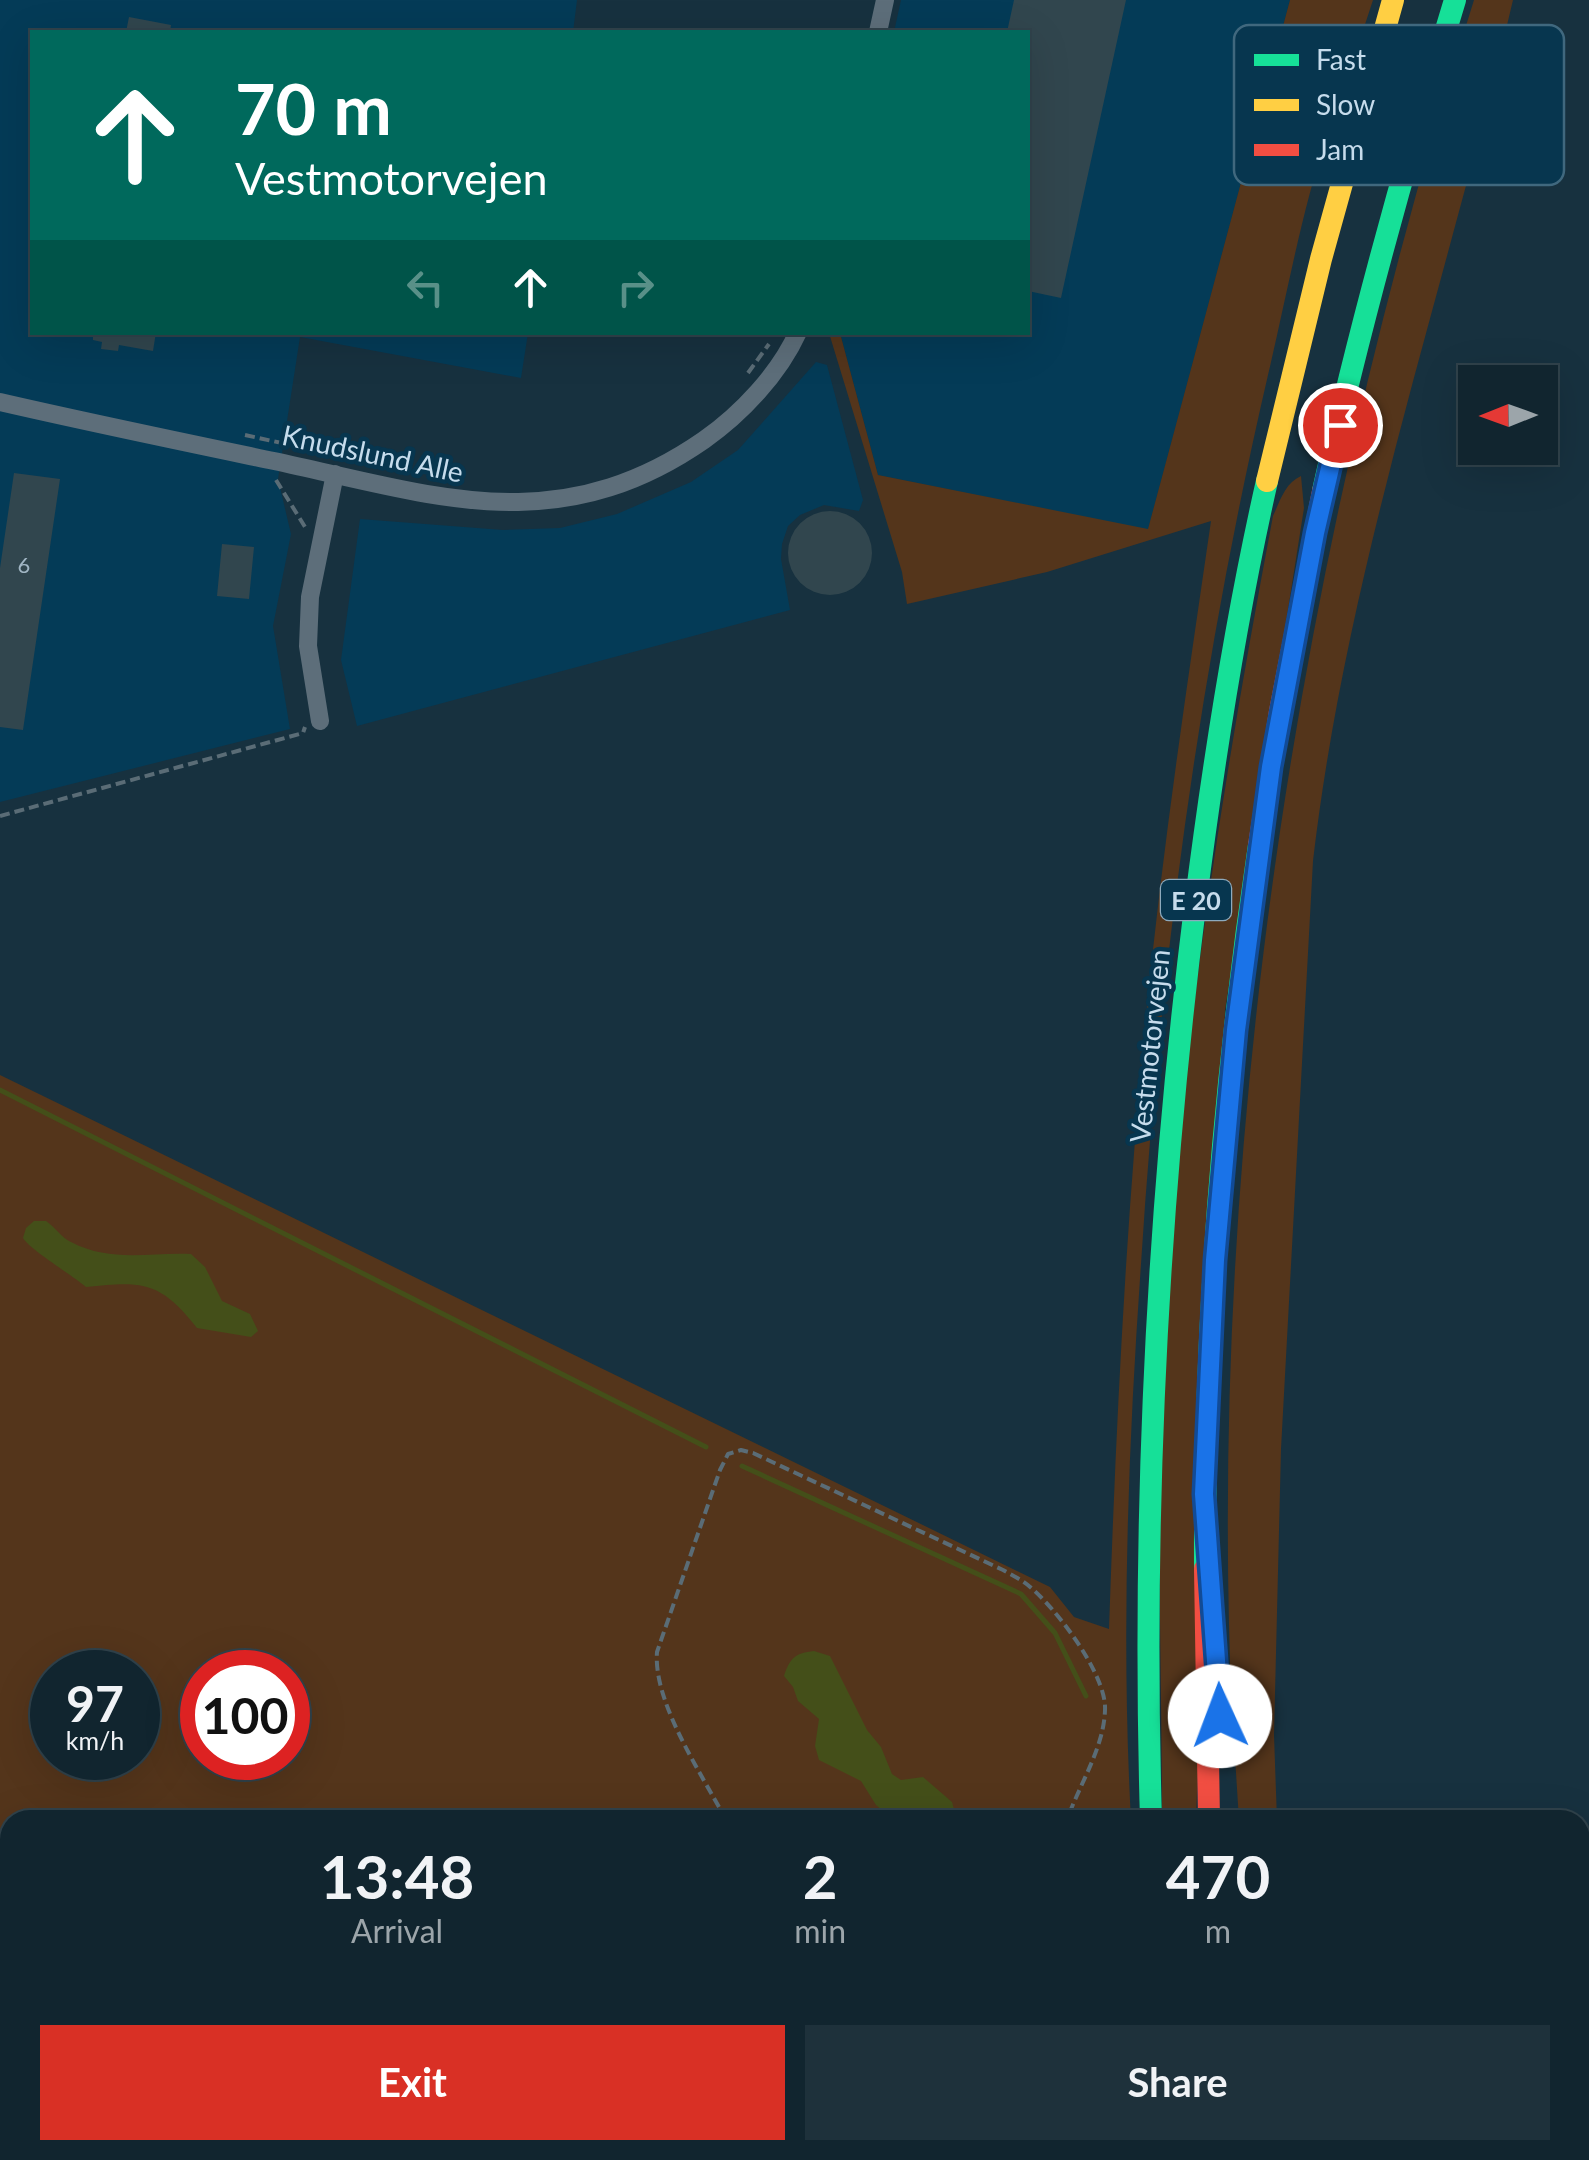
<!DOCTYPE html>
<html lang="en">
<head>
<meta charset="utf-8">
<style>
	:root { --surface:#11252f; --page:#1e313b; --text:#f1f3f6; --muted:#9ca5aa; --line:#30424b; --accent:#d93025 }
	body { margin:0; font-family:Lato,sans-serif; background:var(--page); color:var(--text); height:100vh; display:flex; flex-direction:column; font-size:38px; white-space:nowrap }
	* { box-sizing:border-box; margin:0 }
	p { font-size:32px; color:var(--muted) }
	.icon { flex:none; width:55px; height:55px; fill:none; stroke:currentColor; stroke-width:2; stroke-linecap:round; stroke-linejoin:round }
	.map { position:relative; flex:1; overflow:hidden }
	.sheet { position:absolute; left:0px; top:1810px; width:1590px; height:350px; display:flex; flex-direction:column; background:var(--surface); border-radius:30px 30px 0 0; box-shadow:0 10px 40px #0002,0 0 0 2px var(--line) }
	.sheet>* { flex:none }
	.hud { position:absolute; left:30px; top:30px; width:1000px; height:305px; border-radius:0px; box-shadow:0 10px 40px #0002,0 0 0 2px var(--line); background:#00695c; color:#fff; overflow:hidden }
	.needle { width:65px; rotate:269deg }
	.fabs { position:absolute; left:1458px; top:365px; display:grid; gap:20px }
	.fabs a { display:grid; place-items:center; width:100px; height:100px; border-radius:0px; background:var(--surface); box-shadow:0 10px 40px #0002,0 0 0 2px var(--line); font-size:50px }
	.speed { position:absolute; left:30px; top:1650px; display:flex; gap:20px; font-size:50px; font-weight:700; text-align:center }
	.speed>* { display:grid; place-content:center; width:130px; height:130px; border-radius:50%; background:var(--surface); box-shadow:0 10px 40px #0002,0 0 0 2px var(--line); line-height:1 }
	.speed small { font-size:25px; font-weight:400 }
	.speed .limit { border:15px solid #d22; background:#fff; color:#111 }
	.pin { position:absolute; display:grid; place-items:center; width:85px; height:85px; color:#fff; margin:-42px; border:5px solid #fff; border-radius:50%; box-shadow:0 2px 10px #0007 }
	.me { position:absolute; width:110px; margin:-55px; rotate:358deg; stroke-linejoin:round; filter:drop-shadow(0 0 8px #0008) }
	.turn { display:flex; align-items:center; gap:35px; height:210px; padding:0 40px; font-size:45px }
	.turn .icon { width:130px; height:130px; stroke-width:2.5 }
	.turn b { display:block; font-size:70px; line-height:85px }
	.lanes { display:flex; align-items:center; height:95px; padding:0 40px; background:#0003; justify-content:center; gap:50px; direction:ltr }
	.lanes .off { opacity:.35 }
	.eta { display:flex; justify-content:space-evenly; align-items:center; height:170px; text-align:center }
	.eta b { font-size:60px; font-weight:700; line-height:70px }
	.primary-button { display:flex; gap:20px; margin-top:auto; padding:20px 40px }
	.primary-button a { flex:1; height:115px; border-radius:0px; background:var(--accent); color:#fff; font-size:40px; font-weight:700; line-height:115px; text-align:center }
	.primary-button a+a { background:var(--page); color:var(--text) }
	.map>svg:first-child { display:block }
</style>
</head>
<body>
<div class="map">
<svg width="1589" height="2160" viewBox="0 0 1589 2160">
	<rect width="100%" height="100%" fill="#17313f"/>
	<path fill="#043b57" d="M0,0H577L573,32H32V332L528,333L521,378L300,337L278,479L291,534L273,626L290,729L0,802Z
		M901,0H1290L1148,530L878,475L840,333L1028,332V32H894Z
		M816,362L827,365L863,500L859,511L824,505L800,515L788,526L782,544L781,559L790,610L357,726L341,660L360,519L503,530L560,528L617,514L691,482L738,450Z"/>
	<path fill="#54351b" fill-rule="evenodd" d="M1290,0H1373C1359,44 1343,88 1328,132C1302,210 1287,294 1268,375C1200,667 1160,965 1141,1264C1128,1449 1121,1635 1131,1820H10V2150H1153L1154,2160H0V1075L1050,1587L1074,1617L1109,1629C1116,1424 1126,1220 1146,1017C1162,851 1187,686 1211,521L1047,572L907,604L902,572L829,333H840L878,475L1148,529ZM52,1672H138V1758H52ZM202,1672H288V1758H202Z
		M1474,0H1513C1446,287 1347,568 1313,861L1281,1449L1274,1735L1277,1820H1239C1235,1755 1230,1690 1229,1625C1216,1076 1308,523 1474,0Z
		M1301,476L1304,508L1225,1010L1196,1820H1162C1162,1701 1158,1582 1160,1464C1165,1145 1214,828 1273,516C1280,501 1285,483 1301,476Z"/>
	<path fill="#444f19" d="M34,1221H46C55,1227 62,1238 71,1242C111,1263 149,1252 191,1254L205,1267L222,1301L250,1314L258,1331L251,1337L197,1328C160,1281 143,1281 86,1287C72,1275 29,1249 23,1238L26,1228Z
		M814,1651L830,1656L867,1730L881,1747L892,1774L901,1780L923,1777L952,1802L957,1820H893L876,1805L861,1781L819,1760L815,1746L819,1719L798,1701L793,1687L784,1676C790,1658 795,1653 814,1651Z"/>
	<g fill="none" stroke-linecap="round" stroke-linejoin="round">
		<path stroke="#444f19" stroke-width="5" d="M0,1090L706,1447
			M742,1466L1021,1594L1055,1633L1086,1696"/>
	</g>
	<path fill="#31464e" d="M1014,0H1126L1061,298L1028,291V32H1007Z
		M129,17L171,25L170,32H126Z
		M93,332H156L153,351L119,345L118,351L101,349L102,342L93,340Z
		M14,473L60,479L23,730L0,727V568Z
		M788 553a42 42 0 1 1 84 0a42 42 0 1 1-84 0Z
		M222,544L254,547L249,599L217,596Z"/>
	<g fill="none" stroke-linecap="round" stroke-linejoin="round">
		<path stroke="#5a6c76" stroke-width="4" stroke-dasharray="10 5" stroke-linecap="butt" d="M748,373L769,344
			M245,435L387,466
			M276,480L305,527
			M0,816L303,733L305,727
			M726,1820C702,1774 653,1703 657,1652L720,1470L728,1454L741,1450L753,1453L1003,1570C1012,1575 1022,1580 1029,1586C1056,1608 1107,1675 1105,1710C1104,1748 1079,1785 1067,1820
			M0,2149L10,2150
			M1096,2150L1097,2160
			M10,2160L16,2150"/>
		<path stroke="#5d6e7a" stroke-width="18" d="M878,32L885,0
			M0,402C91,423 183,442 274,461C433,495 557,542 704,440C741,414 779,374 798,332
			M320,721L308,646L310,597L335,474"/>
		<path stroke="#16e098" stroke-width="22" d="M1323,491C1360,325 1405,163 1455,0
			M1205,1569C1204,1328 1223,1084 1259,845
			M1151,1820C1142,1514 1157,1210 1195,907C1213,764 1235,622 1267,481
			M1172,2150L1173,2160"/>
		<path stroke="#ffcf43" stroke-width="22" d="M1267,481L1321,259L1393,0
			M1229,2150L1230,2160"/>
		<path stroke="#f24e42" stroke-width="22" d="M1259,845L1280,711L1323,491
			M1205,1569L1209,1820
			M1253,2150L1255,2160"/>
	</g>
	<g fill="none" stroke-linecap="round" stroke-linejoin="round">
		<defs>
			<path id="route" d="M1220,1716L1204,1494L1215,1260L1236,1030L1271,767L1315,533L1340,425"/>
		</defs>
		<use href="#route" stroke="#114b97" stroke-width="25"/>
		<use href="#route" stroke="#1a73e8" stroke-width="18"/>
	</g>
	<g text-anchor="middle" dominant-baseline="central" stroke-width="9" stroke-linejoin="round" paint-order="stroke">
		<g font-size="22" fill="#a1b6c4">
			<text x="24" y="564">6</text>
		</g>
		<rect fill="#07364f" stroke="#8daabd" stroke-width="2.5" x="1161" y="880" width="70" height="40" rx="8"/>
		<g font-size="25" font-weight="bold" fill="#c6dcec">
			<text x="1196" y="900">E 20</text>
		</g>
		<g font-size="28" fill="#c6dcec" stroke="#07364f">
			<text transform="translate(373 453) rotate(12)">Knudslund Alle</text>
			<text transform="translate(1149 1046) rotate(-84)">Vestmotorvejen</text>
		</g>
	</g>
	<rect x="1234" y="25" width="330" height="160" rx="15" fill="#07364f" stroke="#40687e" stroke-width="2.5"/>
	<rect x="1254" y="54" width="45" height="12" fill="#16e098"/>
	<rect x="1254" y="99" width="45" height="12" fill="#ffcf43"/>
	<rect x="1254" y="144" width="45" height="12" fill="#f24e42"/>
	<g font-size="28" fill="#c6dcec">
		<text x="1316" y="70">Fast</text>
		<text x="1316" y="115">Slow</text>
		<text x="1316" y="160">Jam</text>
	</g>
</svg>
<div class="fabs">
<a><svg class="needle" viewBox="-14 -14 28 28"><path d="M0-13l5 13h-10z" fill="#e53935"/><path d="M0 13l5-13h-10z" fill="#9ca5aa"/></svg></a>
</div>
<div class="speed"><div>97<small>km/h</small></div><div class="limit">100</div></div>
<div class="pin" style="left:1340px;top:425px;background:#d93025"><svg class="icon" aria-label="arrive" viewBox="0 0 24 24"><path d="M6 21V4h12l-3 4 3 4H6"/></svg></div>
<svg class="me" style="left:1220px;top:1716px" viewBox="-20 -20 40 40"><circle r="19" fill="#fff"/><path d="M0-13L10 11 0 6-10 11z" fill="#1a73e8"/></svg>
<div class="hud">
<div class="turn"><svg class="icon" aria-label="ahead" viewBox="0 0 24 24"><path d="M12 20V5M6 11l6-6 6 6"/></svg><div><b>70 m</b>Vestmotorvejen</div></div>
<div class="lanes"><svg class="icon off" aria-label="left" viewBox="0 0 24 24"><path d="M17 20v-9H6M10 6l-5 5 5 5"/></svg><svg class="icon" aria-label="ahead" viewBox="0 0 24 24"><path d="M12 20V5M6 11l6-6 6 6"/></svg><svg class="icon off" aria-label="right" viewBox="0 0 24 24"><path d="M7 20v-9h11M14 6l5 5-5 5"/></svg></div>
</div>
<section class="sheet">
<div class="eta">
<div><b>13:48</b><p>Arrival</p></div>
<div><b>2</b><p>min</p></div>
<div><b>470</b><p>m</p></div>
</div>
<div class="primary-button"><a>Exit</a><a>Share</a></div>
</section>
</div>
</body>
</html>
